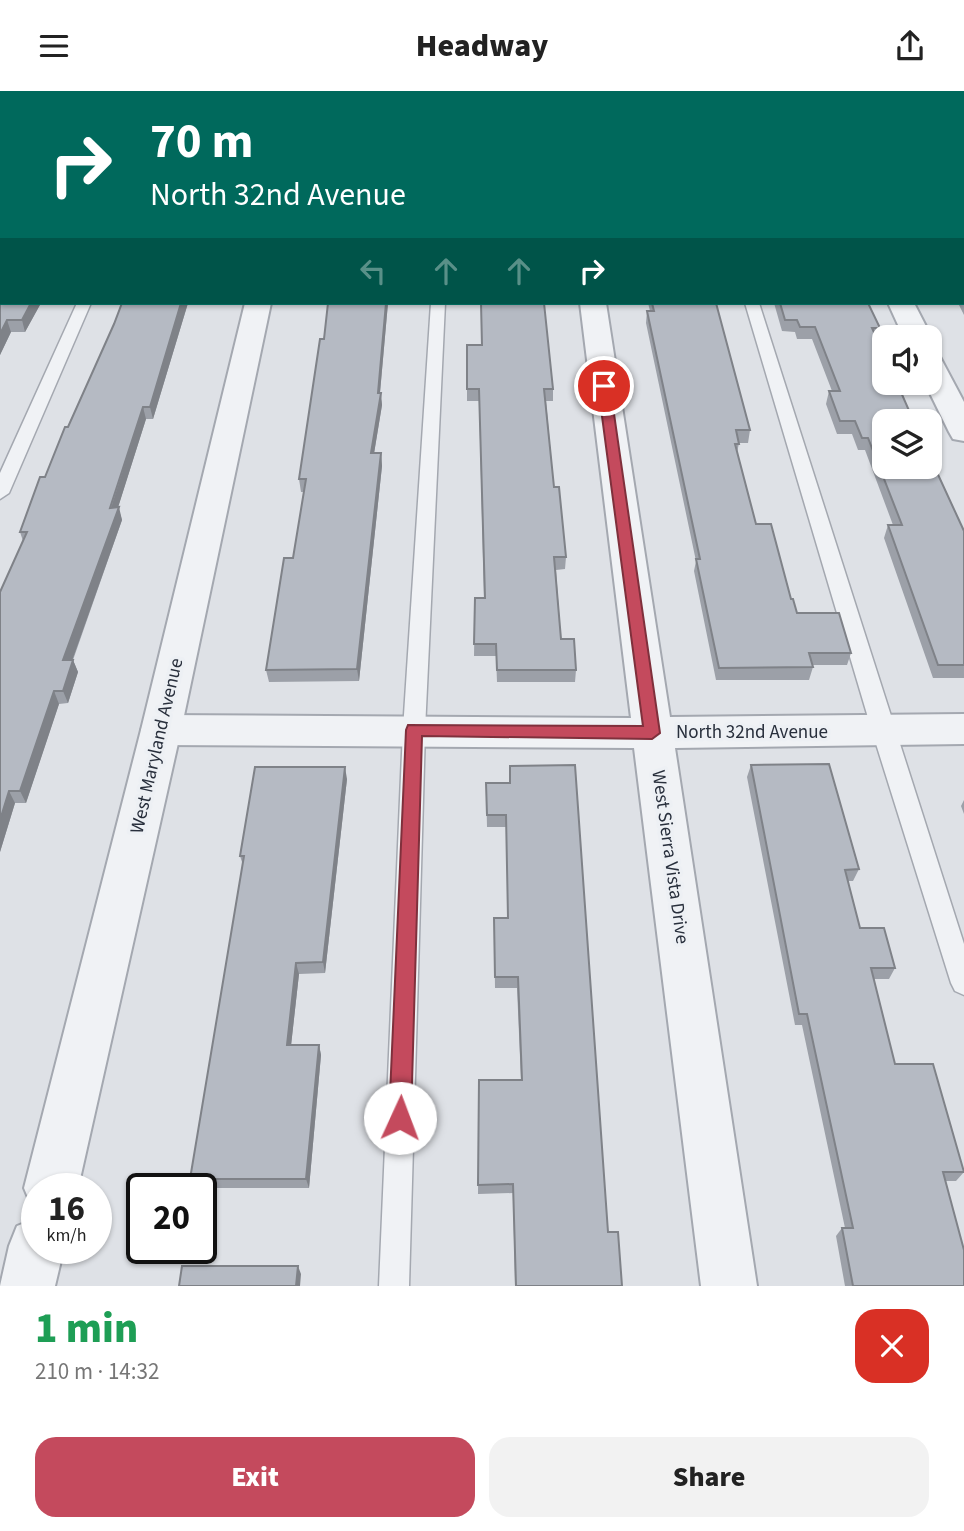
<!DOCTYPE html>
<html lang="en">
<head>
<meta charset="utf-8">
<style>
	:root { --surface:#fff; --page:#f2f2f2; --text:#222; --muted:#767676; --accent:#c44a5d }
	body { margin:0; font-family:"Source Sans 3",sans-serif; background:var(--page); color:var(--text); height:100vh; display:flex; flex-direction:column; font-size:26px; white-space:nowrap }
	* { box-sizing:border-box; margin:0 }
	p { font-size:23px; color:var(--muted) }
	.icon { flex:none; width:38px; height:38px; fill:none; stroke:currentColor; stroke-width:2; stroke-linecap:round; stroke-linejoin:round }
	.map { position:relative; height:1195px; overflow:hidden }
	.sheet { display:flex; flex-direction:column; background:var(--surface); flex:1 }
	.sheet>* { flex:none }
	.hud { position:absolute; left:0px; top:0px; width:964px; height:214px; box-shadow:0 2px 5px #0004; background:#00695c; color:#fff; overflow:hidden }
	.controls { position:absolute; left:872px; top:234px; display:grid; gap:14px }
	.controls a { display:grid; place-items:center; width:70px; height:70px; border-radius:14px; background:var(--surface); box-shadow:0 2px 5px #0004; font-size:35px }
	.speed { position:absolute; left:21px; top:1082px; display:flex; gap:14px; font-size:35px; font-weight:700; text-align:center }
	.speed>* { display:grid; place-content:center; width:91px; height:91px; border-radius:50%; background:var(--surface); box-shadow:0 2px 5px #0004; line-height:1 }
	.speed small { font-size:18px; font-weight:400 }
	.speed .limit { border:4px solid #111; border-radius:10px; background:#fff; color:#111 }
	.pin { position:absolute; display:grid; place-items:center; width:60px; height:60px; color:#fff; margin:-30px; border:4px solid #fff; border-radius:50%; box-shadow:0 2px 7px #0007 }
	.me { position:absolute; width:77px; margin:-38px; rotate:2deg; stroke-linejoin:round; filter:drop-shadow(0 0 5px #0008) }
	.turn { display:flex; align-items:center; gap:24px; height:147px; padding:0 35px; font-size:32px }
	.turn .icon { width:91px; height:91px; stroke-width:2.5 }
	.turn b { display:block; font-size:49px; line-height:60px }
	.lanes { display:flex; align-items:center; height:66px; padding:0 35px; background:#0003; justify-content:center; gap:35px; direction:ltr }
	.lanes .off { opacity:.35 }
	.round { display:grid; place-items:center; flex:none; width:74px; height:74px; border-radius:21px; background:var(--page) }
	.head { display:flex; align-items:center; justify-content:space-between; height:119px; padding:0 35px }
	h1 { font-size:42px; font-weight:800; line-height:52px; color:#1e9e55 }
	.action { display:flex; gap:14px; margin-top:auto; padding:14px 35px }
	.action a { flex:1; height:80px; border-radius:21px; background:var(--accent); color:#fff; font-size:28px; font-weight:800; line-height:80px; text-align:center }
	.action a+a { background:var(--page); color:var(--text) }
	header { display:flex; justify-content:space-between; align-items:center; height:91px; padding:0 35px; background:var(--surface); font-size:32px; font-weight:800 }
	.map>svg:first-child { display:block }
</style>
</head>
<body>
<header><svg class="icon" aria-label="menu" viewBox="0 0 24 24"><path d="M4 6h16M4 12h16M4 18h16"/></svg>Headway<svg class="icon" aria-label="share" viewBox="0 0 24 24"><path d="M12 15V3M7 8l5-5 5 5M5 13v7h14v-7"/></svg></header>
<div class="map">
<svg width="964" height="1195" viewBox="0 0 964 1195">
	<rect width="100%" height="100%" fill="#dee1e6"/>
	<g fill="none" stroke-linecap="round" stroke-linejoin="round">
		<defs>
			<path id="service" d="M168,0H180L168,2Z
				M437,0H449V2H437Z
				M77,212H91L9,402L0,408V382Z
				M431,212H445L425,639L409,1195H379L403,639Z
				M745,212H759L964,853V904L955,900L951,892L872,640Z"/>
			<path id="minor" d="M43,0H63L42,2Z
				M550,0H570L571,2H551Z
				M787,0H807L808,2H788Z
				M2,77V93L0,94V78Z
				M580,212H606L670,626L964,623V653L675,657L757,1195H701L634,657L161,654L147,650L141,639L147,628L161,624L631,627Z
				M888,212H914L932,247L929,251V247H904Z
				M929,261L939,264L964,311V350L953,348L949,341L925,292H929Z"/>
			<path id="tertiary" d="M298,0H318V2H298Z
				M245,212H271L181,639L78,1097H37V1118L32,1116L24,1097L141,639Z
				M37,1127V1157H64L55,1195H0L9,1155L17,1135Z"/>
		</defs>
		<use href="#service" stroke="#a4a8b0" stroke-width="3"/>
		<use href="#minor" stroke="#a4a8b0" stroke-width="4"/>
		<use href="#tertiary" stroke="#a4a8b0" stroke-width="4"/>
		<use href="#service" fill="#f0f2f5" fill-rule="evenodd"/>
		<use href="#minor" fill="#f0f2f5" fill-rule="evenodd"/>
		<use href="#tertiary" fill="#f0f2f5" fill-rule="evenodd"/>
	</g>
	<path fill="#9ca0a8" d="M833,0H964V74L962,75V2H834Z
		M962,89L964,91V224L958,212H962Z
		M0,152L2,212H41L25,241H11L0,264Z
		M122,212H188L153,328H146L118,416L122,429L73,569L78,581L68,612L59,613L26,712H15L0,761V501L23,450L20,441L114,233Z
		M328,212H388L380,302L382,314L374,362H381L382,375L359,590L269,591L266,579L293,467L304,401H301L299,388L324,248Z
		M648,212H716L750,339L748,352H739L737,362L756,433L797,522L851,562L847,574H812L813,576L809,589H716L694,480L696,470L646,232L647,220H650Z
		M774,212H868L880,237L877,248L964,440V587H933L884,447L888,434H893L865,359H858L852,343H837L826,313L829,300H832L812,248H797L795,241L782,240Z
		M467,254H482L553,298V310H546L554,396L566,466L565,478L556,479L561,548L576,579L575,591H497L496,565H474L475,507H484L479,310H467Z
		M751,674L859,778L853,790H848L860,837L895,877L889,888H874L895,973L964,1081L956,1090H945L964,1195H845L836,1145L842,1137H845L802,934H795L747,686Z
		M510,675L608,1141L622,1195H515L513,1102L478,1103L479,989H521L517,897H495L494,827H508L506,736H487L486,692H509Z
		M347,688L325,882L299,883L291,954H319L321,964L309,1097H195L190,1088L243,774L240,765Z
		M964,709V723L961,715Z"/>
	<path fill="#7f8288" d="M0,0H10L9,2H2V12L0,15Z
		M31,212H41L25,241L22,229Z
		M181,212H188L153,328L150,316Z
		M386,212H388L379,312L381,302L382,314L372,375L371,362L378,302Z
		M7,229L11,241L0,264V243Z
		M143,316L146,328L116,423L119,416L122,429L68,581L63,569Z
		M381,362L382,375L359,590L357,578Z
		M73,569L78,581L68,612L63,600Z
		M54,600L59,613L26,712L20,700Z
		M345,676L347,688L325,882L323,871Z
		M9,700L15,712L0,761V729Z
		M296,872L299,883L290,964L287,954Z
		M319,954L321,964L309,1097L306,1088Z
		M298,1175L301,1183L300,1195H296Z"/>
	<path fill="#b5bac3" stroke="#7f8288" stroke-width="2" d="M88,0H138L137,2H87Z
		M202,0H250L249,2H202Z
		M360,0H406V2H360Z
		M475,0H527V2H475Z
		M602,0H767V2H602Z
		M840,0H964V25H963L964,31V64H962V2H841Z
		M962,89L964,91V189L962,186Z
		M2,149V212H31L22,229H7L0,243V152Z
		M122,212H181L150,316H143L110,417L119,416L63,569H73L63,600H54L20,700H9L0,729V501L27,441H20L40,386H45L65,336H68L114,233Z
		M328,212H386L378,302H381L371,362H381L357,578L266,579L284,467H293L306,388H299L320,248H324Z
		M481,212H544L553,298H544L554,396H559L566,466H554L561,548H574L576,579H497L496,553H474L475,507H485L479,298H467V254H482Z
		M652,212H716L750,339H736L739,353H735L756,433H771L791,508H793L797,522H839L851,562H809L813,576L719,577L696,468H700L647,220H654Z
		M780,212H868L880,237H872L884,263V292H897L914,331H884V376H929V364L964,440V574H938L888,434H902L868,347H862L855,330H840L829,300H840L815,236H800L797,229H785Z
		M829,673L859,778L845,779L860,837H884L895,877H871L895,973H933L964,1081H943L964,1159V1195H853L842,1137H853L807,923H799L751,674Z
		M575,674L608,1141H618L622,1195H516L513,1093L478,1094L479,989H522L518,886H495L494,827H508L506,724H487L486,692H510V675Z
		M255,676H345L323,871L296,872L287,954H319L306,1088H190L244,765H240Z
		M182,1175H298L296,1195H179Z"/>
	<path fill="#c44a5d" stroke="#7f303c" stroke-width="2" d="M604,291L610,295L660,642L652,648L422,645L411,1027L407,1035L400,1038L392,1035L389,1027L406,639L408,634L643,635L598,295Z"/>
	<g text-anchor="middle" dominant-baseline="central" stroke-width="7" stroke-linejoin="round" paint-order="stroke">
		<g font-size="19" fill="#282f3c" stroke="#edf0f4">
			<text x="752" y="641">North 32nd Avenue</text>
			<text transform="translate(157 655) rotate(-77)">West Maryland Avenue</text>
			<text transform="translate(670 766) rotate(82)">West Sierra Vista Drive</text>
		</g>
	</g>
</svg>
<div class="controls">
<a><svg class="icon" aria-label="sound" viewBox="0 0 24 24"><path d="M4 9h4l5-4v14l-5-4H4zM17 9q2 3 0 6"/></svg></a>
<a><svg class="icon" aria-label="layers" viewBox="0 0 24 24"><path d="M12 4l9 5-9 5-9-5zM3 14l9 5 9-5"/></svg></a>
</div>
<div class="speed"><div>16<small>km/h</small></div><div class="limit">20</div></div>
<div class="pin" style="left:604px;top:295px;background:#d93025"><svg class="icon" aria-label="arrive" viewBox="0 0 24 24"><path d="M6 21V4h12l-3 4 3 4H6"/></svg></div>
<svg class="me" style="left:400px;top:1027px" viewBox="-20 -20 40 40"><circle r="19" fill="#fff"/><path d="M0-13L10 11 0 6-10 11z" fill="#c44a5d"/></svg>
<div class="hud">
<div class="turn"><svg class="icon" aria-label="right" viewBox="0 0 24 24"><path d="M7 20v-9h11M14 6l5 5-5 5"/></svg><div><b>70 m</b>North 32nd Avenue</div></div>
<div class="lanes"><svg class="icon off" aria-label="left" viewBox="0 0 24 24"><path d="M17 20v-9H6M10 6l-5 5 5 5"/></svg><svg class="icon off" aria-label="ahead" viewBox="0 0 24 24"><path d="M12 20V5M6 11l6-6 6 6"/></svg><svg class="icon off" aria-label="ahead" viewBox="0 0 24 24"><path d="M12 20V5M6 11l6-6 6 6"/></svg><svg class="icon" aria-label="right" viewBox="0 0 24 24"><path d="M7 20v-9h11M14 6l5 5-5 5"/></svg></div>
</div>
</div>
<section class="sheet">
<div class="head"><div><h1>1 min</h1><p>210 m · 14:32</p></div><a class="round" style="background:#d93025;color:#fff"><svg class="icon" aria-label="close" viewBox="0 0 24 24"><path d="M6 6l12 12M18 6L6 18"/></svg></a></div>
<div class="action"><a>Exit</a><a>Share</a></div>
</section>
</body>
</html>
